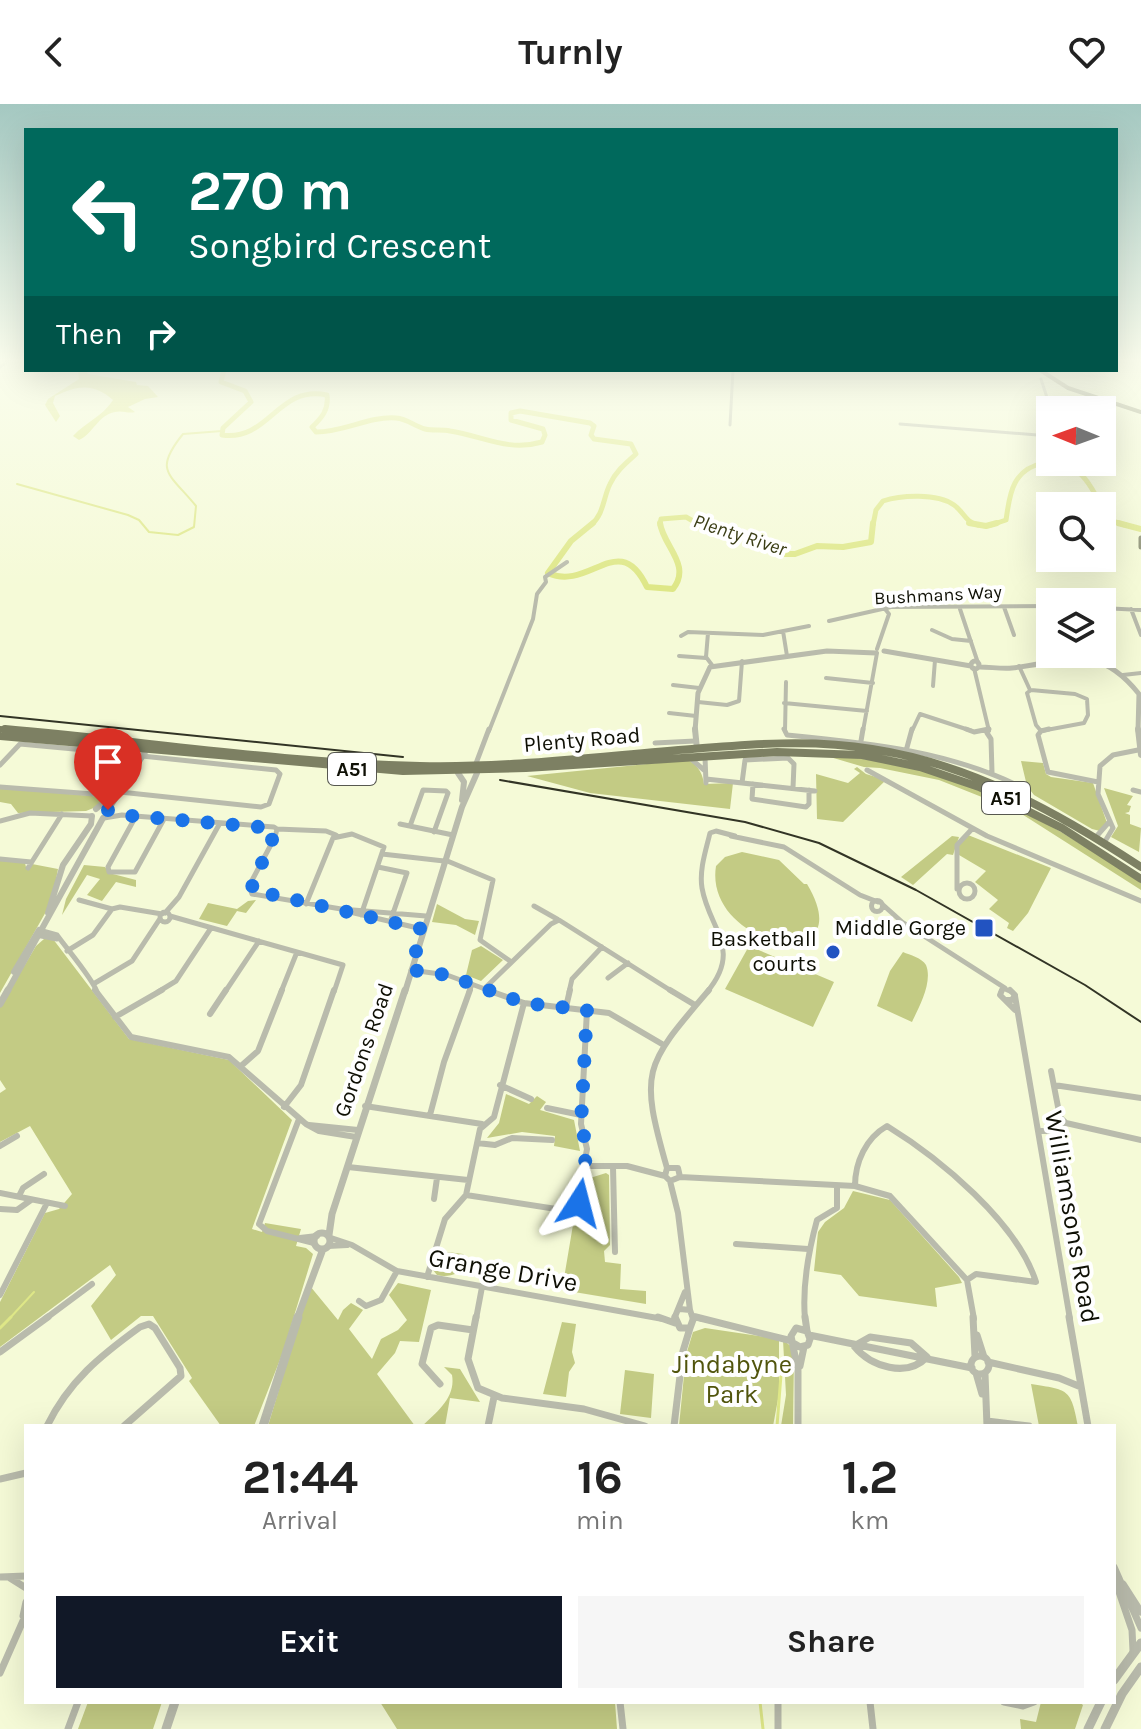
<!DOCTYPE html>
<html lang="en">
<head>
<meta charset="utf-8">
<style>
	:root { --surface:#fff; --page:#f6f6f6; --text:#222; --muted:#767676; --accent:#111827 }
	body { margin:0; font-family:Karla,sans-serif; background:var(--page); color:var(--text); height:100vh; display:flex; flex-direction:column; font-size:30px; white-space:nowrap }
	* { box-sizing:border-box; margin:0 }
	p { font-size:26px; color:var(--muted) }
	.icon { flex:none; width:44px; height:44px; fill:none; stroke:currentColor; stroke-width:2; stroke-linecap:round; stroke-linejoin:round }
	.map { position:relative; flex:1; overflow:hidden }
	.side { position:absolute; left:24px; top:1320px; width:1092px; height:280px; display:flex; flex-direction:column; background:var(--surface); border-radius:0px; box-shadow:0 8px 32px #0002 }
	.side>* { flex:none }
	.top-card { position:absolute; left:24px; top:24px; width:1094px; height:244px; border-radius:0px; box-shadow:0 8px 32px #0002; background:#00695c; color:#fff; overflow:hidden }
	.needle { width:52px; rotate:271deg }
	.controls { position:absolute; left:1036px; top:292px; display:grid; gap:16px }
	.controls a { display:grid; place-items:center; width:80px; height:80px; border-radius:0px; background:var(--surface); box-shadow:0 8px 32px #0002; font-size:40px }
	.pin { position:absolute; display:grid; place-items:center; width:68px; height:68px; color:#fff; margin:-82px -34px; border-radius:50% 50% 50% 0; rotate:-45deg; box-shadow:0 0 8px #0007 }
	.pin .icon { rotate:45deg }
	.me { position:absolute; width:88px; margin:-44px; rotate:9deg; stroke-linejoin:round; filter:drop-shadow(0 0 6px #0008) }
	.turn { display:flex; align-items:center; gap:28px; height:168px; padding:0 32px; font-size:36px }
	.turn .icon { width:104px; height:104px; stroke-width:2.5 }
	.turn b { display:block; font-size:56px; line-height:68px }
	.then { display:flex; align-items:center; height:76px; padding:0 32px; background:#0003; gap:16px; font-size:30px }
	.eta { display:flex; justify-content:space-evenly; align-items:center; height:136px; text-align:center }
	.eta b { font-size:48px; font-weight:700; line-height:56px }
	.button { display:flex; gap:16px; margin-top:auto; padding:16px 32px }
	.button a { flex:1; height:92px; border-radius:0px; background:var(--accent); color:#fff; font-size:32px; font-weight:700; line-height:92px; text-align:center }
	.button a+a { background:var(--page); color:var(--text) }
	header { display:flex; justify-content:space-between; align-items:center; height:104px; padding:0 32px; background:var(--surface); font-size:36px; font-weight:700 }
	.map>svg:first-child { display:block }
</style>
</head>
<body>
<header><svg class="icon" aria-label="back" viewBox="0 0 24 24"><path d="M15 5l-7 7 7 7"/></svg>Turnly<svg class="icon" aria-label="heart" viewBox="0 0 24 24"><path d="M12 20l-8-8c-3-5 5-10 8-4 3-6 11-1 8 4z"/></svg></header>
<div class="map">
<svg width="1141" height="1625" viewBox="0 0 1141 1625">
	<rect width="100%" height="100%" fill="#f5fad7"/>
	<path fill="#c3cb84" d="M835,650C880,658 926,664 968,681C1030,706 1086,743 1141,779V786L1017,707L939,676L880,664L864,663L830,653Z
		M687,656C697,659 703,670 704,680L733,679L730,705L590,689L527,672Z
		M1021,657L1043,659L1046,670L1051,673L1093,679L1107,719L1100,727L1092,725L1034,691L1027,682Z
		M857,663L866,670L886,676L843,718L817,715L816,670L848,679L860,669L854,665Z
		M0,684L103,693V696L96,703L86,707L18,709L11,700L0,698Z
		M1104,684L1133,692L1127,701L1131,702L1129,708L1125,709L1130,711V720L1141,724L1139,748L1111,733L1118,722Z
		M968,731L1051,764L1028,809L1013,827L1007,824L1009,819L989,805L998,796L975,778L986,767L959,751V741Z
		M952,732L959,733L953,751L947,750L913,781L901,773Z
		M742,748L779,756L804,780H807C864,875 703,844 716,762L725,753Z
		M0,756L25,759L26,763L32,760L58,765L52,797L0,889Z
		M84,761L105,763L109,769L136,776V783L116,778L102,797L87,791L100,775L87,771L62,811L66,795Z
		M256,796L246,809L237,807L227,822L199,815L208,799L237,805L248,797Z
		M437,800L465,815L479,817L475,831L456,821L432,818Z
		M44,835H53L129,935L229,956L292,1016L252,1125L262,1128L265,1119L301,1125L296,1142L306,1144L313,1150L283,1248L254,1322H221L189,1277L192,1274L153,1212H141L111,1236L91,1202L116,1171L110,1161L0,1243V1198L45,1109L59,1105L72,1090L30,1022L0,1038V989L6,985L0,976V903L36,842Z
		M481,842L503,856L481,877L466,871L472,846Z
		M749,842L834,878L813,923L725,885Z
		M903,848C910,851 922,854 926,861C933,878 919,903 912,918L877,902L890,867Z
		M506,990L529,1000L537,992L546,998L540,1006L574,1016L580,1047L554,1042L555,1032L522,1028L487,1034L499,1019Z
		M606,1069L609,1071L610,1141L604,1147L605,1158L621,1160L620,1185L646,1187V1200L562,1186L574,1115L583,1116L590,1074Z
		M853,1087L890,1096L959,1173L962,1179L935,1184L937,1203L859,1192L841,1171L814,1167L818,1128L825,1118L844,1104Z
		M448,1148L463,1150L476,1162L474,1167C460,1165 452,1175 437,1171L433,1166L437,1151Z
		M398,1179L431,1186L419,1238L400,1237L395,1249L377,1270L415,1322H268L310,1182L338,1216L343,1206L351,1199L363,1206L349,1225L372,1255L381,1235L398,1226L407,1216L389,1191Z
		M562,1218L576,1220L572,1248L575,1259L569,1268L566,1293L543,1290Z
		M705,1224L779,1235V1290L773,1322H679L686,1251L693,1228Z
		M783,1236L792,1243L794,1253L793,1322H781L786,1291Z
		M444,1263L460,1265L480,1298L450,1294L445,1322H422C437,1308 456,1293 452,1271Z
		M625,1266L654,1270L651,1314L620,1310Z
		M1031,1280C1068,1286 1071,1284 1078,1322H1039Z
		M88,1598H162L153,1625H78Z
		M380,1598H615L617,1625H397Z
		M1041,1598H1079L1083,1601L1075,1625H1021L1020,1615L1036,1618Z"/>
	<path fill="#dee787" d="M78,266H86L88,270L136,278L137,281L148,282L158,293L145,295L128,303L135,308C128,310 122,306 115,308C98,311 93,330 79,336L73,332C86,318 103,312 113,296C94,279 78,281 55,292L53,299L60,312L56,318L45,301L48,295L79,275Z"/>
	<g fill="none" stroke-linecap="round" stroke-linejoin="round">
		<path stroke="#dee787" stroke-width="2" d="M17,380L128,411L139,416L149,428L178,431L194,423L196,402C169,369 153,367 183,330L222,327
			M9,1215L34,1188"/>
		<path stroke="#dee787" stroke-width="3" d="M0,1224L11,1213
			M777,1322L782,1258
			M760,1598L763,1625"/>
		<path stroke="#dee787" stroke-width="5" d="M224,266L221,278L245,287L251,298L223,324L222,331C269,338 278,280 327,291C329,305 322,314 312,323L316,328C344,328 369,312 396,314C408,315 414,322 425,325C433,327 442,325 450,327C483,332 508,348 542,338L545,331L543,325L511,316V309L520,307L590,319L594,322L591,331L594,335L631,340L636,350C626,359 616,367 610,380C603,394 604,410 591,421
			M1102,404L1112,417L1125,421
			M660,421L661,415L686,413L700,421
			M873,421L876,406L883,397C901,391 937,389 954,401C964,408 965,418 978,421
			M991,421L1006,416C1008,404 1009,390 1015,379C1026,358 1057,352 1076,366C1087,374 1095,389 1101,402"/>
		<path stroke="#dee787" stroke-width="6" d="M593,419L571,437L548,469C590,488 619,424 647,483L673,485C692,461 663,442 660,419
			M696,419L706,424L746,432L763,444L780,450H795L817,442L843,443L871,438L873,419
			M969,419L986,422L997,419
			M1118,419L1141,425"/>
		<path stroke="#b9bbac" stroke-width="3" d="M0,263L10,255
			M835,266H857
			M1041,275L1051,306
			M900,320L1050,332
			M730,321L733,266"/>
		<path stroke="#b9bbac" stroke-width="4" d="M1004,503L1014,531
			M1102,504L1141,506
			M960,505L978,559
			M1131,505L1141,531
			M829,517L891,503L1050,502
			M932,526L952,535L971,537
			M783,527L787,552
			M708,529L706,553L712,561
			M681,532L688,528L763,531L809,522
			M877,545L889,510L885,505
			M679,552L706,554
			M1019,562L1030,586
			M974,564L989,627H982
			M1123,571L1141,569
			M826,574L873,579
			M673,581L699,584
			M933,582L935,556
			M1031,586L1075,590L1087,595L1088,611L1084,619L1041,627L1036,621L1027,589Z
			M698,598L727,601L739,597L742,557
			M784,599L867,607
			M669,609L696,612
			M489,627L533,515L537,490L546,478L545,473L567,458
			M785,627L786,578
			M863,627L877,549
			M912,627L920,610L972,627"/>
		<path stroke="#b9bbac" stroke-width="5" d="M784,625L787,631C870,639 952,647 1027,686
			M966,625L974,628L989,625
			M1041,627L1038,631L1048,668L1098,678
			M1041,627L1049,625
			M987,629L991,635L992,668
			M861,637L863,625
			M655,639L695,637
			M906,647L912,625
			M705,653L706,679
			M690,654L704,666
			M0,661L20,640L117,649
			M475,662L489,625
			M867,666L987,732L1141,797
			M706,675L815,687
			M742,679L745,656L788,654L794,660L793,684
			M753,680L752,695L806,703L809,700V686
			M0,683L107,691
			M1133,686L1141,688
			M120,688L261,703L269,700L280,670L276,666L142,652
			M136,712L108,763L109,768H135L164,715
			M104,714L122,711L274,723L277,725L275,733L249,782L252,790L341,805L426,812
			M0,717L30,709L92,712
			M400,720L453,731
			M410,722L423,686L446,687L448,689L434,728
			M277,725L326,727L336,731
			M731,732L784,743L860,791L878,798
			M1095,734L1110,717
			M1104,739L1113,724L1098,690L1100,662L1113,651L1138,646
			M382,750L444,757
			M0,755L31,758
			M445,756L493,776L480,836L510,857
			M378,763L407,769L390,818
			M28,764L62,710
			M959 787a8 8 0 1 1 16 0a8 8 0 1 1-16 0Z
			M957,785V741L972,725
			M79,796L112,805
			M871.5 802a5.5 5.5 0 1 1 11 0a5.5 5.5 0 1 1-11 0Z
			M306,800L333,734L352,730L384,743L361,811
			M882,800L902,818
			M534,802L557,815
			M350,808L422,825
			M160 813a5 5 0 1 1 10 0a5 5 0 1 1-10 0Z
			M165,809L179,793L220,719
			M170,812L343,861L334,888
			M902,818L1005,884
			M39,826L57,831C67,845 93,875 97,888
			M36,831L57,835
			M67,847L93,831L112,805L120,803L162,810
			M411,866L447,871L493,888
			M608,874L628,859
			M95,879L132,857L159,816
			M485,884L551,820L559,816L673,888
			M158,888L176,877L211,824
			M225,888L259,837
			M281,888L297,848
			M469,888L472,880
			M569,888L572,875L602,843
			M707,888C743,845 709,825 702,784C699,766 706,746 710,729L716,727L735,732
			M1001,888L1003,884L1012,888"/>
		<path stroke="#b9bbac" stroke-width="6" d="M95,886L131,933L229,953L306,1020L319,1027L356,1033
			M487,886L524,899L609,909L662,940
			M670,886L695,901
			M1002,886L1000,891L1015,906
			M1015,892L1070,1215
			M1006,896H1012L1015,891L1010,886
			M566,903L570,886
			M210,910L226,886
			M115,913L162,886
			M241,962L258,947L282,886
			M1051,967L1060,1013L1066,1019
			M500,981L531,995
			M1054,981L1141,994
			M365,1002L482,1020
			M284,1003L301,981L334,886
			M547,1004L581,1011
			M430,1011L444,958L470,886
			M299,1015L259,1120L267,1127L314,1139
			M309,1021L358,1026
			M1038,1027H1048L1066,1019L1141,1036
			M477,1039L495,1041L512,1034L552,1036
			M0,1042L17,1032
			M585,1062H627L665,1072
			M348,1063L468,1076
			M613,1063L615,1148
			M667,1064H678L680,1073L670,1077L665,1072Z
			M667,1064C639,966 644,962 709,886
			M680,1073L855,1082L890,1092L967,1176L974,1215
			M670,1077L678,1109L690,1206
			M855,1082C855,1058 866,1034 887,1022C939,1054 1017,1118 1036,1178L976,1170L967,1176
			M0,1089L65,1102
			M466,1091L569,1107L576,1105L587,1045L581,1020L587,906
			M19,1092L23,1084L44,1070
			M434,1095L437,1074
			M0,1105L17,1106L31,1096
			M300,1134L317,1132
			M331,1134L352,1141L397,1167L663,1215
			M736,1140L808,1145
			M328,1142L347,1141
			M427,1173L445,1115L466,1091L480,1025L494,1013L524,899
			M0,1191L47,1099
			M359,1197L366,1202L381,1196L397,1167
			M680,1205L690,1206L693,1215
			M694,1212L702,1215
			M45,1215L92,1180
			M476,1215L482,1183
			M674,1215L685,1188
			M805,1215C802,1181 808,1149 817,1116L837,1104V1082"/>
		<path stroke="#b9bbac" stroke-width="7" d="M476,1213L468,1255L478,1284L502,1294L584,1305L645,1322
			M658,1213L675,1219
			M675,1213L680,1224H690L694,1213
			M696,1213L792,1237
			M805,1213L807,1227
			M973,1213L975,1252
			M1069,1213L1088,1322
			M809,1231L972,1264
			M977,1231L984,1253
			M870,1233L911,1239L927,1253C907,1274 871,1263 854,1242Z
			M795,1240L800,1243L808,1241L810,1235L807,1227L796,1224L791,1232L798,1267V1322
			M0,1248L48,1213
			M971 1261a9 9 0 1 1 18 0a9 9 0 1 1-18 0Z
			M988,1258L1059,1274L1081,1283
			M800,1262L804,1243
			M976,1269L982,1290
			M985,1270L987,1322
			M440,1280L422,1260L431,1224L438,1221L473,1226
			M987,1317L1029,1322
			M47,1322C69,1277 100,1252 140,1223L149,1220L155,1224L180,1264L181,1272L124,1322
			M488,1322L494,1293
			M674,1322L683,1247L690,1224
			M0,1375L26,1369
			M1114,1463L1141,1524
			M0,1473L26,1472
			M1114,1473L1132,1526L1133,1547
			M10,1474L26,1484
			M1123,1480L1141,1508
			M23,1512L26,1498
			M0,1569L26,1510
			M620,1598L623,1625
			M778,1598V1625
			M870,1598L873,1625
			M1004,1598L1023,1602L1034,1598
			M68,1625L78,1598"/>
		<path stroke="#b9bbac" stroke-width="5" d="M884,547L971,562
			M971 561a4 4 0 1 1 8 0a4 4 0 1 1-8 0Z
			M980,563C990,563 1002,565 1012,564C1066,558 1097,537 1139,590L1138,627
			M695,627L698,589L710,563L827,547L876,549"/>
		<path stroke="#b9bbac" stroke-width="6" d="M695,625L697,645
			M1138,625L1141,651
			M458,669L464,678L462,696
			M96,705L103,699L134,644
			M108,706L147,645
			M48,809L63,761L91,720L92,712
			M14,868L39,826
			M7,888L103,714
			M405,888L462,703L477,669"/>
		<path stroke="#b9bbac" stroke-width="7" d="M0,900L8,886
			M314 1137a8 8 0 1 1 16 0a8 8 0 1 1-16 0Z
			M329,1131L332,1110L405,886
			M297,1215L323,1145"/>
		<path stroke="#b9bbac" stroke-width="9" d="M263,1322L298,1213
			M1114,1576L1141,1539
			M166,1625L175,1598
			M1088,1625L1101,1598
			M1105,1625L1122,1590L1141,1563"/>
		<path stroke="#86896e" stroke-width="4" d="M1040,266L1068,284L1141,308"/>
		<path stroke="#86896e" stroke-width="5" d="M1141,434V443"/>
		<path stroke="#7d8063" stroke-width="6" d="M0,625L30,627"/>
		<path stroke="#7d8063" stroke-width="8" d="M5,625C144,637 281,659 420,662C511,664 601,652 692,645C752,640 812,635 872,645C971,660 1059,709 1141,763
			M0,632L403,667L526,664L777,648L862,651L920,663L979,683L1062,724L1141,775"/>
		<path stroke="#323425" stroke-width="2" d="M0,612L403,653
			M500,676L745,718L819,739L916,786L1085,881L1141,918"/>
	</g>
	<linearGradient id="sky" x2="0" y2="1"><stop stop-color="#a4c8c1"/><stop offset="0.53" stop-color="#fafded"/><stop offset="1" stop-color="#fafded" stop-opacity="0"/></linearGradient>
	<rect width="1141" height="483" fill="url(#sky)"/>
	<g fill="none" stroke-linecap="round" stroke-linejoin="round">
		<path stroke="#1a73e8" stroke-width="14" stroke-dasharray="0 25.2" d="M108,706L122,711L271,724C279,742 252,766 252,786L422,825L411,866L447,871L524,899L587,906L581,1020L587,1045L579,1099"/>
	</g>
	<g fill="#2253c1" stroke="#fff" stroke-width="3">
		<rect x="974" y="814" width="20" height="20" rx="4"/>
		<circle cx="833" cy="848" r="8"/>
	</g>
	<g text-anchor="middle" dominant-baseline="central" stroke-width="8" stroke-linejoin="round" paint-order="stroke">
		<g font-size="18" fill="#0f1005" stroke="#fff">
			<text transform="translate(938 491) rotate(-3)">Bushmans Way</text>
		</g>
		<g font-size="20" font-style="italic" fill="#3b3e16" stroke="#fff">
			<text transform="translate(740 431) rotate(18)">Plenty River</text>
		</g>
		<g fill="#fff" stroke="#575850" stroke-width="2">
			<rect x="328" y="649" width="48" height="32" rx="6"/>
			<rect x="982" y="678" width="48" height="32" rx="6"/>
		</g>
		<g font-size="20" font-weight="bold" fill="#0f1005">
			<text x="352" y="665">A51</text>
			<text x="1006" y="694">A51</text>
		</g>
		<g font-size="22" fill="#0f1005" stroke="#fff">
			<text transform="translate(582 636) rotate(-5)">Plenty Road</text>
			<text transform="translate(364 946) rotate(-71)">Gordons Road</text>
		</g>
		<g font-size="22" fill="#0f1005" stroke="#fff" text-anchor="end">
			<text x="966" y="824">Middle Gorge</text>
			<text x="817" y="835">Basketball<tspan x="817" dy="25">courts</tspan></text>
		</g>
		<g font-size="26" fill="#0f1005" stroke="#fff">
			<text transform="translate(1072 1113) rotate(80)">Williamsons Road</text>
			<text transform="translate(503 1166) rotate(10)">Grange Drive</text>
		</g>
		<g font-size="26" fill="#51550d" stroke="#fff">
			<text x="732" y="1260">Jindabyne<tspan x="732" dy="30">Park</tspan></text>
		</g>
	</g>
</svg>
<div class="controls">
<a><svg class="needle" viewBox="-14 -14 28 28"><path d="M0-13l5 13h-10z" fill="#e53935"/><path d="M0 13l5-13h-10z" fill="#767676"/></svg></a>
<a><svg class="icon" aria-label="search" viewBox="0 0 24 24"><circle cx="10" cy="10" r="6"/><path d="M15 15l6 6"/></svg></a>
<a><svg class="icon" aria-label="layers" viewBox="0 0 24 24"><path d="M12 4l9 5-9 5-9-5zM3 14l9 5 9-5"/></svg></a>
</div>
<div class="pin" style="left:108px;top:706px;background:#d93025"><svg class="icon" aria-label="arrive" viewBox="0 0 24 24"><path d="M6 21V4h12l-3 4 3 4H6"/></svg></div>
<svg class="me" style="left:579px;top:1099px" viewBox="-20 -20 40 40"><path d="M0-17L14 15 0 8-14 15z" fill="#1a73e8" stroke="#fff" stroke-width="4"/></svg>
<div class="top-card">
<div class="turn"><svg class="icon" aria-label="left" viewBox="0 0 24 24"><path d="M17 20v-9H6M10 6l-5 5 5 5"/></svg><div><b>270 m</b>Songbird Crescent</div></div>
<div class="then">Then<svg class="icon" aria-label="right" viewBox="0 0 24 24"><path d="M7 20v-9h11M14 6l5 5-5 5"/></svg></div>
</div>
<section class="side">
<div class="eta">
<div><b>21:44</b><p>Arrival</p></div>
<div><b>16</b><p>min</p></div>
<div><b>1.2</b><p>km</p></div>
</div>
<div class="button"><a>Exit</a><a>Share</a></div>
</section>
</div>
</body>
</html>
